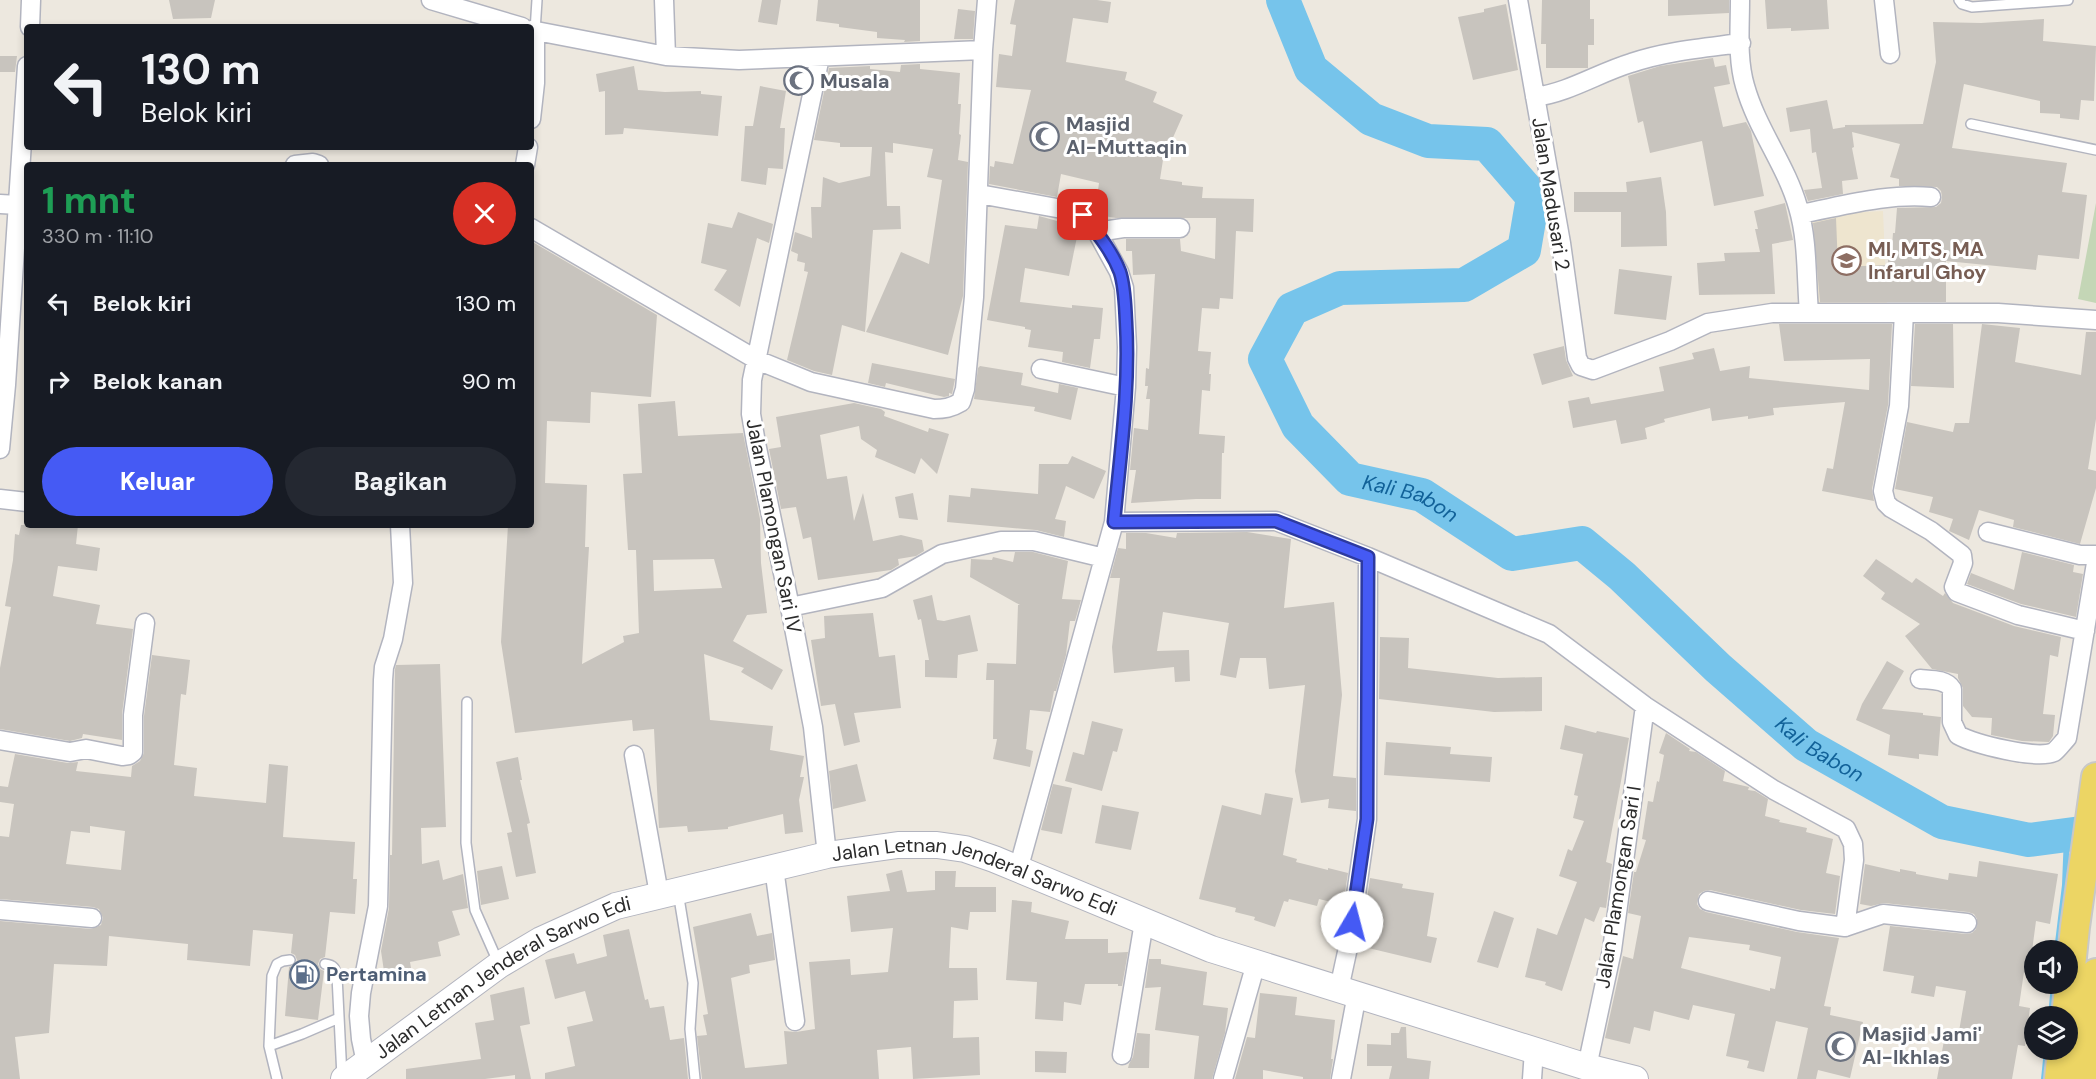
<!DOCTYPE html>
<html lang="id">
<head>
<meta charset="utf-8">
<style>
	:root { --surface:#171b24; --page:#242831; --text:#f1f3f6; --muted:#9ea1a6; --accent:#455af4 }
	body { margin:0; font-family:"DM Sans",sans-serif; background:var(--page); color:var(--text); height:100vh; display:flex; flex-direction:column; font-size:22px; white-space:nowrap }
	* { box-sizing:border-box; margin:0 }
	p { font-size:20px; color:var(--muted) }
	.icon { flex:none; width:33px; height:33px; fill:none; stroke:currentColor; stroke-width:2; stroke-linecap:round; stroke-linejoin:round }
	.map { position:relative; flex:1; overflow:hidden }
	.panel { position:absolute; left:24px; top:162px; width:510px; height:366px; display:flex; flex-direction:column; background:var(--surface); border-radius:6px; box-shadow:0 3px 9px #0003 }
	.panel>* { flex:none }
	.guide { position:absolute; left:24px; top:24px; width:510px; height:126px; border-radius:6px; box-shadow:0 3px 9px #0003; background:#171b24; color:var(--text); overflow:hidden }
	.buttons { position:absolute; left:2024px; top:940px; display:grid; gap:12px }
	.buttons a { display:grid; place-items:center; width:54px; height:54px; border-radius:50%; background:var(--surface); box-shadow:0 3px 9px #0003; font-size:30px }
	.pin { position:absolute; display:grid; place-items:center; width:51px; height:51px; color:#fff; margin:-26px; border-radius:12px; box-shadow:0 3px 9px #0006 }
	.me { position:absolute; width:66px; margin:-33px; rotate:8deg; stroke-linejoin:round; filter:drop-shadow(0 0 4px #0008) }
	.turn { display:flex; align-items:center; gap:21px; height:126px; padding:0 18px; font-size:27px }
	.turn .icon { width:78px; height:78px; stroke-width:2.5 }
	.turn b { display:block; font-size:42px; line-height:51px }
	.round { display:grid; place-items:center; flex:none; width:63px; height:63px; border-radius:32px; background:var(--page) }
	.summary { display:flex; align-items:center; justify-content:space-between; height:102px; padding:0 18px }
	h1 { font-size:36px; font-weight:800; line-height:45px; color:#1e9e55 }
	.primary-button { display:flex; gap:12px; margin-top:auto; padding:12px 18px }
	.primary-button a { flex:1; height:69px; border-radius:36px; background:var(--accent); color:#fff; font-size:24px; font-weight:800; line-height:69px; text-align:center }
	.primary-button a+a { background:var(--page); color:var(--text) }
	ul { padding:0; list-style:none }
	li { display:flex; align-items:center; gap:18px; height:78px; padding:0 18px }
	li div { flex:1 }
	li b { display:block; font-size:22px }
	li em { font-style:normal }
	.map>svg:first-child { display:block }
</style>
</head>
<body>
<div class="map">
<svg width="2096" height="1079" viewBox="0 0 2096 1079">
	<rect width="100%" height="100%" fill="#ede8df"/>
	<path fill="#eee5cf" d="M1883,211L1887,305L1811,309L1806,215Z"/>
	<path fill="#c4d6b6" d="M2096,203V303L2078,299Z"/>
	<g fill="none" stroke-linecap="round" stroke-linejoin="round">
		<path stroke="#76c4eb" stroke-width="6" d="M2057,951L2065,885L2067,835
			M2051,1017L2054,984
			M2044,1079L2047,1050"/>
		<path stroke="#76c4eb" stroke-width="34" id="s1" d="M1283,0L1311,69L1371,119L1428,141L1487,144L1533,197L1524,250L1464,285L1340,288L1292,309L1265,359L1298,426L1350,479L1422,495L1512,554L1582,543L1622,576L1718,668L1806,745L1942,822L2029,840L2096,831"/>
	</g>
	<path fill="#c8c4be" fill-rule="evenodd" d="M169,0H215L211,18L173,19Z
		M762,0H781L777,25L758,22Z
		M818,0H920V41L904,42L905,40L877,38V32L839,27V24L816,21Z
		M1015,0H1097L1111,2L1108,23L1073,18L1066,62L1127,72L1125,80L1157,92L1153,102L1183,115L1163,160L1160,179L1182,182V185L1203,187L1202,198L1254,199L1253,232L1236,231L1233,299L1220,298L1219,309L1202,308L1198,351L1211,352L1209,374H1211L1210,391L1202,390L1199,434L1225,436L1224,453H1222L1221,499H1196L1131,503L1136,470H1130L1134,428L1148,430L1150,399H1146L1148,386H1145L1146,368L1149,369L1155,274L1133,275L1132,251H1126V239H1180L1181,251L1215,259L1216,218H1116L1098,215L1095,211L1099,183L1061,174L1057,197L989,184L990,166L994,167L995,161L1013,164L1031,90L996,87L999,54L1012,56L1016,25L1010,24Z
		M1542,0H1590V19H1594V45H1588V68H1546V44H1541Z
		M1668,0H1729V13L1668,16Z
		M1765,0H1827L1829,29L1791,31V28L1767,29Z
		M1506,4L1518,70L1473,80L1458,17L1484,12V9Z
		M958,9L975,11L973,39H954Z
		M2044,19L2043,41L2096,46L2094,101L2081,100L2079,120L2060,118V114L2040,113V101L1964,84L1952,148L2067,163L2062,192L2087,195L2079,259L2038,255L2036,270L1946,261V302H1820L1813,223L1836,218L1838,267L1888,265V260H1891L1893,233H1895L1897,208L1936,207L1941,203L1942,197L1941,191L1937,187L1899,186V179L1890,177L1900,144L1852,132L1854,147L1852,148L1858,179L1842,181L1843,194L1808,201L1804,190L1822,188L1816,152L1812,153L1810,129L1790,132L1786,108L1827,100L1833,129L1845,127V125L1923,124L1936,62L1933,22L1981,23Z
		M0,56H17L15,72H0Z
		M1713,58L1715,67L1726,65L1730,84L1714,87L1723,127L1746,122L1751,131L1764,196L1714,206L1702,141L1650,153L1643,121L1638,123L1628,76L1660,66Z
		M920,64V69L960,73L958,104H961L959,134L961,135L958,160L968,162L963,296L948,355L866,332L901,252L929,264L942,180L927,177L933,149L893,143V153L885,152L887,206H900L901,229L873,230L865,332L842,325L832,375L814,371L787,360L808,272L804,271L805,263L797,261L798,254L791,251L795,232L812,238L811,207H821L823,177L839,183L870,176L872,147H840V143L814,140L829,68L870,66V69L900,72L901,65Z
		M634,66L638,90L665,92L701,91V94L722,96L718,136L624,128L623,134L605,135V91L599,92L596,74Z
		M790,69L806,70L801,92H790Z
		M760,86L786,91L780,128H785L783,169L768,168L766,185L741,181L745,126H753Z
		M1661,177L1666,212L1667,246L1621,247V212H1574V192H1627L1626,182Z
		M1785,203L1793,240L1772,244L1775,294L1699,295L1697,263L1725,261L1724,253L1760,252L1755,229H1758L1754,211Z
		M738,212L773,224L769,243L757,238L740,307L714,290L727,270L701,263L708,223L732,228Z
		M1039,216L1079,227L1069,276L1025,268L1020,302L1072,308V305L1103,308L1100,339H1094L1090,368L1062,362L1063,352L1028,347L1031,330L1025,329V327L987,320L1005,225L1037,229Z
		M531,241L657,315L651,397L591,392L590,423L547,421L545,483L587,485L585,547H589L582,664L624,642L623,636L639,633L636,550H628L623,474L642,473L638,404L675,401L678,436L743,433L760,519L761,563L767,613L747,615L733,641L783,670L772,690L741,672L744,668L704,654L710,720L773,726L770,750L804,756L800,777H804L799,800L803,832L785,834L783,814L728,827V829L688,832L687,826L659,828L654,729L633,731L632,720L515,733L501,642L508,525H531ZM714,559L722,588L654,591L653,560Z
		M1619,269L1672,276L1666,320L1614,314Z
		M1779,324H1892L1888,405L1872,489L1874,501L1822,491L1827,468L1833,469L1845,402L1773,408L1774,415L1748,419V416L1712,421L1710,408L1664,419L1665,422L1645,428L1647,439L1621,444L1616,420L1573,428L1568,401L1589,397L1591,404L1664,391L1659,367L1694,359L1692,353L1714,348L1720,371L1750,366L1749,378L1869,390L1870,359L1784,361Z
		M1915,324H1953L1954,388L1911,386Z
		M1982,324L2020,328L2015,362L2081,375L2086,332H2096V419L2088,469L2096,471V488L2080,544L2013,527L2014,520L1979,510L1969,540L1949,531L1953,519L1929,512L1933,497L1895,489L1907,422L1953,432L1955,423H1969Z
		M1564,346L1566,360L1573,376L1542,385L1533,354Z
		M872,363L955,379L952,394L949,393V396L944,397L886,383L885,387L868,383Z
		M980,366L1023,373L1021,385L1058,393L1059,384L1078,388L1071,420L1034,411L1035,407L974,399L978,368Z
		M854,403L881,409L885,412L884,416L928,432L929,428L949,434L937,474L921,458L915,474L875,457L877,450L861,439L859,426L820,435L827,479L847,476L854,521L863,493L873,541L901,535L922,540L924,551L916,556L898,559L899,565L891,570L818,580L811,537L803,539L796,507L781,509L769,449L781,447L776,417Z
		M1072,456L1106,471L1094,499L1066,486L1055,519L1066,521L1064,537L1036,530L947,522L949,495L970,497L971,488L1038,494L1039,464H1068Z
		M913,493L918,520L899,518L895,497Z
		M21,525H78L76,544L100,548L97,571L58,566L53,596L100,605L96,624L133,629L122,714V740L83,734L82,738L70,741L0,729V668L11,607L5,606L13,560L15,534L19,535Z
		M1247,532L1291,539L1284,608L1334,602L1342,695L1333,776L1356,778V811L1328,808L1329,799L1301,803L1295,771L1305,685L1269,689L1266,658H1240L1236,678L1220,675L1229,623L1163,612L1157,651L1189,650L1190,681L1175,682L1174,667L1114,673L1112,647L1120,578H1110L1118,548L1126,549V533H1146L1176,538L1177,533Z
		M1015,552H1033L1068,561L1062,599L1081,600L1075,621H1070L1066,655L1056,691H1054L1050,712L1030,710L1026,749L1033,751L1030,767L993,759L997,739H993L994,680H986L987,663L1016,664L1018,605H1020L970,577L971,559L992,560L993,557L1013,562Z
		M2022,552L2074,565L2073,572L2083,574L2076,617L2021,604L1967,584L1971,573L2014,590Z
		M1876,559L1912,583L1916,578L1943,596L1945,593L1953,603L2014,626L2061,637L2058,657L2050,655L2043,714L2055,715L2053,736L2049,742L2022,741L1991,735L1992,718L1972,717L1963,706V688L1958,678V674L1932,669L1905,636L1920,624L1881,599L1885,593L1863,576Z
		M932,595L937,620L944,621L970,615L978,651L958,655L957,678L925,677V660H929L921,619L918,620L913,600Z
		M873,613L879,657L895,655L901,708L854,713L860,742L844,746L835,704L821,706L811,640L825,638L824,616Z
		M1380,637L1409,638L1408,668L1498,678L1542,677V711L1494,712L1379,699Z
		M152,655L190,660L186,695L181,694L174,765L197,768L194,796L266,803L269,764L288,766L283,837L355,842L353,879H357L355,914L330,912L325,957L320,959L318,964L320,969L324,971L318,1020L285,1016L289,967L295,965L297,960L295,955L291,953L293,934L253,930L250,966L187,960L188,944L109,936L107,966L54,964L49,1033L15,1037L20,1079H0V921L91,929L101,925L103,918L99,909L93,907L0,899V836L9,837L14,804L0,802V786L8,787L15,754L68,763L78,762L76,771L131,777L132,766L140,761L144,753V716ZM90,826L125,831L121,870L66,864L71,831L90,833Z
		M1887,661L1904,671L1882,709L1923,713V715L1941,717L1938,756L1919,754V759L1888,755L1890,735L1856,720L1862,704Z
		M440,664L446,827L421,828L422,864L439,860L443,880L463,874L468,908L452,911L460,935L438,942L441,956L410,962L412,974L385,978L381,951L389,908L390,855H392L395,669L396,665Z
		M1092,721L1123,729L1117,752L1113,751L1102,791L1065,781L1073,752L1084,755Z
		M1565,725L1596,733L1597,731L1629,738L1606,862L1612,864L1606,908L1600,907L1594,922L1585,918L1562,991L1545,985L1546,982L1525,977L1537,928L1557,935L1577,882L1559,876L1568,849L1572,851L1584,821L1573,818L1578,796L1574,795L1583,754L1560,749Z
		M1666,733L1690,749L1689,751L1696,752L1725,771L1723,781L1749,787L1748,790L1755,791L1768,799L1765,816L1780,820L1779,822L1807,828L1806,832L1833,839L1826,873L1840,876L1835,914L1801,910L1710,890L1704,891L1699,894L1697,904L1700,909L1706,912L1797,932L1839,938L1824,1006L1831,1007L1830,1015L1863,1022L1850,1078L1818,1070L1816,1079H1797L1808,1028L1776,1021L1764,1072L1747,1068L1749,1061L1726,1056L1735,1014L1693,1005L1689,1020L1654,1011L1650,1031L1634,1027L1630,1044L1605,1038L1623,956L1633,959L1641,916L1628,913L1634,872H1636L1646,840L1642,839L1648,801L1653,802L1657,781L1659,782L1664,755L1659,753ZM1689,937L1750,945L1749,950L1781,957L1775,989L1770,988V991L1681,968Z
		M1386,742L1451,747L1450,754L1492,757L1490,782L1384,775Z
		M518,757L522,780H520L530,823L527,824L536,873L516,877L507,833L512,832L496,762Z
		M857,764L866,801L833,809L829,771Z
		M1053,784L1072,788L1062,834L1041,830Z
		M1265,793L1293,798L1283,855L1297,859L1296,862L1328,870V868L1348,873L1343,905L1319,899L1317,906L1289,899L1288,902L1284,901L1275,927L1254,920L1255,917L1235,912L1236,908L1199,899L1222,805L1261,815Z
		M1102,805L1139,812L1131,850L1095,843Z
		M1979,861L2058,874L2050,924L2036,921L2030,966L2025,965L2019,1006L2030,1008L2025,1046L2018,1045L2012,1079H1937L1945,1035L1958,1037L1966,991L1936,986L1934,997L1911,993L1914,976L1883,971L1890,926L1966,934L1972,933L1976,929L1977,919L1974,914L1968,912L1884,903L1871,906L1860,904L1865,864L1900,872V869L1916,872V874L1948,880L1949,873L1977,877Z
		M502,866L509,899L481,905L477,871Z
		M902,870L907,892L935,890V871H956L955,887H996V912H970L968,930L951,927L949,968H977L978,1000L954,1001L953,1038L979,1037L980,1075L913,1079L911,1047L877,1050L879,1079H702L697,1036L707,1035L703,1015L708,1014L693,927L751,913L757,936L772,933L775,960L749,965L750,973L731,978L745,1068L787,1064L784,1031L796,1032L815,1029L809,962L850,959L851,975L888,972L893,928L851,932L847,896L890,891L886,874Z
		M1370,878L1403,884L1402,888L1434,893L1427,936L1437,938L1431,963L1360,946Z
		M1012,900L1032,902L1031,912L1069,921L1065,939H1108V953L1128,952L1122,986H1118V984H1085L1081,1005L1064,1002L1063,1021L1035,1019L1037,982L1006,980Z
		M1494,911L1514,918L1498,968L1477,962Z
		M629,929L645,1000L648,999L650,1008L664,1006L670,1040L684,1038L688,1079H545V1073L575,1066L567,1027L593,1021L585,991L555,999L545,960L574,953L577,964L607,956L603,935Z
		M1149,959H1161V964L1207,972L1203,1005L1228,1008L1225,1033L1212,1079H1194L1199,1036L1155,1030L1161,987L1145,988Z
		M524,987L530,1024L520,1026L531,1079H515V1075L485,1079H406V1069L481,1059L475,1023L494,1020L490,995Z
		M1260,993L1297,997L1295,1015L1335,1020L1331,1059H1333L1330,1079H1303V1077L1263,1070V1079H1235L1247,1037L1255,1038Z
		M1401,1027H1406L1407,1058L1431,1061L1429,1079H1389L1392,1066H1367V1044L1391,1045V1033H1399Z
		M1137,1033L1150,1034L1149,1068H1128L1129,1064L1133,1057Z
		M1035,1051L1067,1052L1066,1073L1035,1072Z"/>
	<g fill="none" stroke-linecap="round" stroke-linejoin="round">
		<defs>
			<path id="service" d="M1959,0L1962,4L1972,7L2068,0
				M535,31L537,0
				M1971,124L2096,150
				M467,702L466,843L475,910L498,962
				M678,892L693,983L690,1029L695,1079
				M325,964C334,965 335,968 337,976L342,1077
				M269,1046L302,1034L339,1018
				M277,1079L269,1046L272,976L277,964L283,961L290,960"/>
			<path id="minor" d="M431,0L522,27
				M664,0L666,56
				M1518,0L1561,243L1577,358L1581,366L1593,370L1670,341L1708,323L1772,313H1998L2096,320
				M1740,0C1740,28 1737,59 1745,86C1757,129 1786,165 1798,207C1808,240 1806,278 1809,312
				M1884,0L1890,54
				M30,27L31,0
				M531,30L666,56L739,60L983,50
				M820,57L752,380L751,414L756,443L790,607L813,727L827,855
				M1535,97C1570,92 1598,73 1631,63C1666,51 1704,48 1741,43
				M531,119L535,83V31
				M295,165L313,163L319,165
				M525,165L528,147
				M979,194L1073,211L1083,215L1097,232L1119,272L1124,288L1127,347L1126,387L1114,522L1018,870
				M0,204L18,205
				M1800,214C1843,206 1887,193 1931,197
				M531,228L757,360L811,382L934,409C944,409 951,408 961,402L965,389L974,297L983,50L987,0
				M1097,232L1123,228H1180
				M1904,313L1899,406L1883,491L1886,503L1891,508L1931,531L1962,555L1963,563L1954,587L1957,592L2018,615L2085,631
				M1041,369L1126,387
				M0,449L6,385L27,66
				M0,499L27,502
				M1114,522L1276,521L1368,557L1549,634L1645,706L1774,790L1846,829L1853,844L1854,860L1845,927
				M1988,532L2080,555H2096
				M790,607L882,588L942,554L1001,541H1034L1104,558
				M1920,679C1931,680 1946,679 1952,689V722L1958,735C1974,744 2037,760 2054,752C2058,749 2063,742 2067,738L2096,563
				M0,740L70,752L86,749L122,756L129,755L133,752V715L145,623
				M634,755L659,894
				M774,868L795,1021
				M1708,901L1799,921L1845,927L1883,914L1967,923
				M0,910L92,918
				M1339,989L1349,943L1367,819L1368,557
				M1122,1055L1144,922
				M366,1063L361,1039L359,1016L361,993L378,906L383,680L384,667L393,639L403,583L400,525
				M1587,1067L1612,950L1645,706
				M1223,1079L1256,963
				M1341,1079L1357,994
				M1532,1079L1534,1050"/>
			<g id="secondary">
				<path id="s2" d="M344,1079L499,965L541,940L616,906L827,855L898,845H937L965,849L994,859L1211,949L1587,1067L1635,1079"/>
			</g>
			<path id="primary" d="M2066,1017L2075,927L2096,777
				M2059,1079L2062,1050
				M2084,1079L2096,973"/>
		</defs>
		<use href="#service" stroke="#b2b4bf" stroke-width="12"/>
		<use href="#minor" stroke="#b2b4bf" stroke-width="21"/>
		<use href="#secondary" stroke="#b2b4bf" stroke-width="28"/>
		<use href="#primary" stroke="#c8c8c8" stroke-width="32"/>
		<use href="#service" stroke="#fff" stroke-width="9"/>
		<use href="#minor" stroke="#fff" stroke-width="18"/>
		<use href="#secondary" stroke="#fff" stroke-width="26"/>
		<use href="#primary" stroke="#ecd564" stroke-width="28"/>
	</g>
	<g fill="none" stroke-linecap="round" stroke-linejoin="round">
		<defs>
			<path id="route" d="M1083,215C1097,233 1112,251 1120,272C1125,288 1125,305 1126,322C1130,389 1120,456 1114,522L1276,521L1368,557L1367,819L1352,922"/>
		</defs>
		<use href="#route" stroke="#2d3a9f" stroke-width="15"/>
		<use href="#route" stroke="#455af4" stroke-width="10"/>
	</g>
	<defs>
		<symbol id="mosque-ring" viewBox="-11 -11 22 22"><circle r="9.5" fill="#fff" stroke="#6b7280" stroke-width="1.5"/><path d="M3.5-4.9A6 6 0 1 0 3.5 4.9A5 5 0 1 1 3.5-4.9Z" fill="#6b7280"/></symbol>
		<symbol id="school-ring" viewBox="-11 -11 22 22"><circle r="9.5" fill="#fff" stroke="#8d6e63" stroke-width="1.5"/><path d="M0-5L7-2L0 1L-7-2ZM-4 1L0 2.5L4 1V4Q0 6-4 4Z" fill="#8d6e63"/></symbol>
		<symbol id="fuel-ring" viewBox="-11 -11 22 22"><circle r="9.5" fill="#fff" stroke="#5c6f8a" stroke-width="1.5"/><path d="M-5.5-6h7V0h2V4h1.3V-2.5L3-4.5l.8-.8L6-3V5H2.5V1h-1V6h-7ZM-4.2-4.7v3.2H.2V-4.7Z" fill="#5c6f8a"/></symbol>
	</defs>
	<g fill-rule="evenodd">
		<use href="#mosque-ring" x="782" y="64" width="33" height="33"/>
		<use href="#mosque-ring" x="1028" y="120" width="33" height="33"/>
		<use href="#school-ring" x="1830" y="244" width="33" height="33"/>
		<use href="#fuel-ring" x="288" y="958" width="33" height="33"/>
		<use href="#mosque-ring" x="1824" y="1030" width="33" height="33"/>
	</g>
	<g text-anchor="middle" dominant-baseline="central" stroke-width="6" stroke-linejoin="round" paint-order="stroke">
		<g font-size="20" font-weight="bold" fill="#5b616d" stroke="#fff" text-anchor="start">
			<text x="820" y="81">Musala</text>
			<text x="1066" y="124">Masjid<tspan x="1066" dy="23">Al-Muttaqin</tspan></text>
			<text x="1862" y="1034">Masjid Jami'<tspan x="1862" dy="23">Al-Ikhlas</tspan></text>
		</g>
		<g font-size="20" fill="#2c2c2c" stroke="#fff">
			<text transform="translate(1551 194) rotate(81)">Jalan Madusari 2</text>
			<text transform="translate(774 526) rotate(79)">Jalan Plamongan Sari IV</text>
			<text stroke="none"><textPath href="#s2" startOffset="694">Jalan Letnan Jenderal Sarwo Edi</textPath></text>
			<text transform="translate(1618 887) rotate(-81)">Jalan Plamongan Sari I</text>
			<text stroke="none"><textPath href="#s2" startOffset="190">Jalan Letnan Jenderal Sarwo Edi</textPath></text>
		</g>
		<g font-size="20" font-weight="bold" fill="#785e54" stroke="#fff" text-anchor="start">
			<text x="1868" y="249">MI, MTS, MA<tspan x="1868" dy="23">Infarul Ghoy</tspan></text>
		</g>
		<g font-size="20" font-weight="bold" fill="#4e5e75" stroke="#fff" text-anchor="start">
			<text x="326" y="974">Pertamina</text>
		</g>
		<g font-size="21" font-style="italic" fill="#126299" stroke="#fff">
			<text stroke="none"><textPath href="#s1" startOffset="912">Kali Babon</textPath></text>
			<text stroke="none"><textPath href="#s1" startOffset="1416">Kali Babon</textPath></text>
		</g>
	</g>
</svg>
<div class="buttons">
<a><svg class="icon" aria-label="sound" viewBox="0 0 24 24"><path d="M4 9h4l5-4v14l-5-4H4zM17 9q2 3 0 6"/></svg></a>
<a><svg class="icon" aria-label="layers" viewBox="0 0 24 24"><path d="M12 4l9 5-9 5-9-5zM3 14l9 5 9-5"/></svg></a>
</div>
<div class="pin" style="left:1083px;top:215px;background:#d93025"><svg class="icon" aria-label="arrive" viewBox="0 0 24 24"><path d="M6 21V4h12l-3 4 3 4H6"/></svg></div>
<svg class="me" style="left:1352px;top:922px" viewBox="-20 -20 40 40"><circle r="19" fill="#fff"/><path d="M0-13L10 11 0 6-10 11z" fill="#455af4"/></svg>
<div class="guide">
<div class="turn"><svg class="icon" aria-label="left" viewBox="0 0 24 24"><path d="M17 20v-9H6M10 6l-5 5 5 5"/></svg><div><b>130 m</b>Belok kiri</div></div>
</div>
<section class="panel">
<div class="summary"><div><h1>1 mnt</h1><p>330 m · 11:10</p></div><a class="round" style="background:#d93025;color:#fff"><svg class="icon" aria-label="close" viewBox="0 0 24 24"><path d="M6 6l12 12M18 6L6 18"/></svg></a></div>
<ul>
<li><svg class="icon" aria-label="left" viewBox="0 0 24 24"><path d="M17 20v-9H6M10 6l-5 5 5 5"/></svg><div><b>Belok kiri</b></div><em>130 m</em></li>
<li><svg class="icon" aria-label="right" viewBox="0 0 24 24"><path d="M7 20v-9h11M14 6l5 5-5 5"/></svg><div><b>Belok kanan</b></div><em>90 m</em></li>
</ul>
<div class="primary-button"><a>Keluar</a><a>Bagikan</a></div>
</section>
</div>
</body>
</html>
